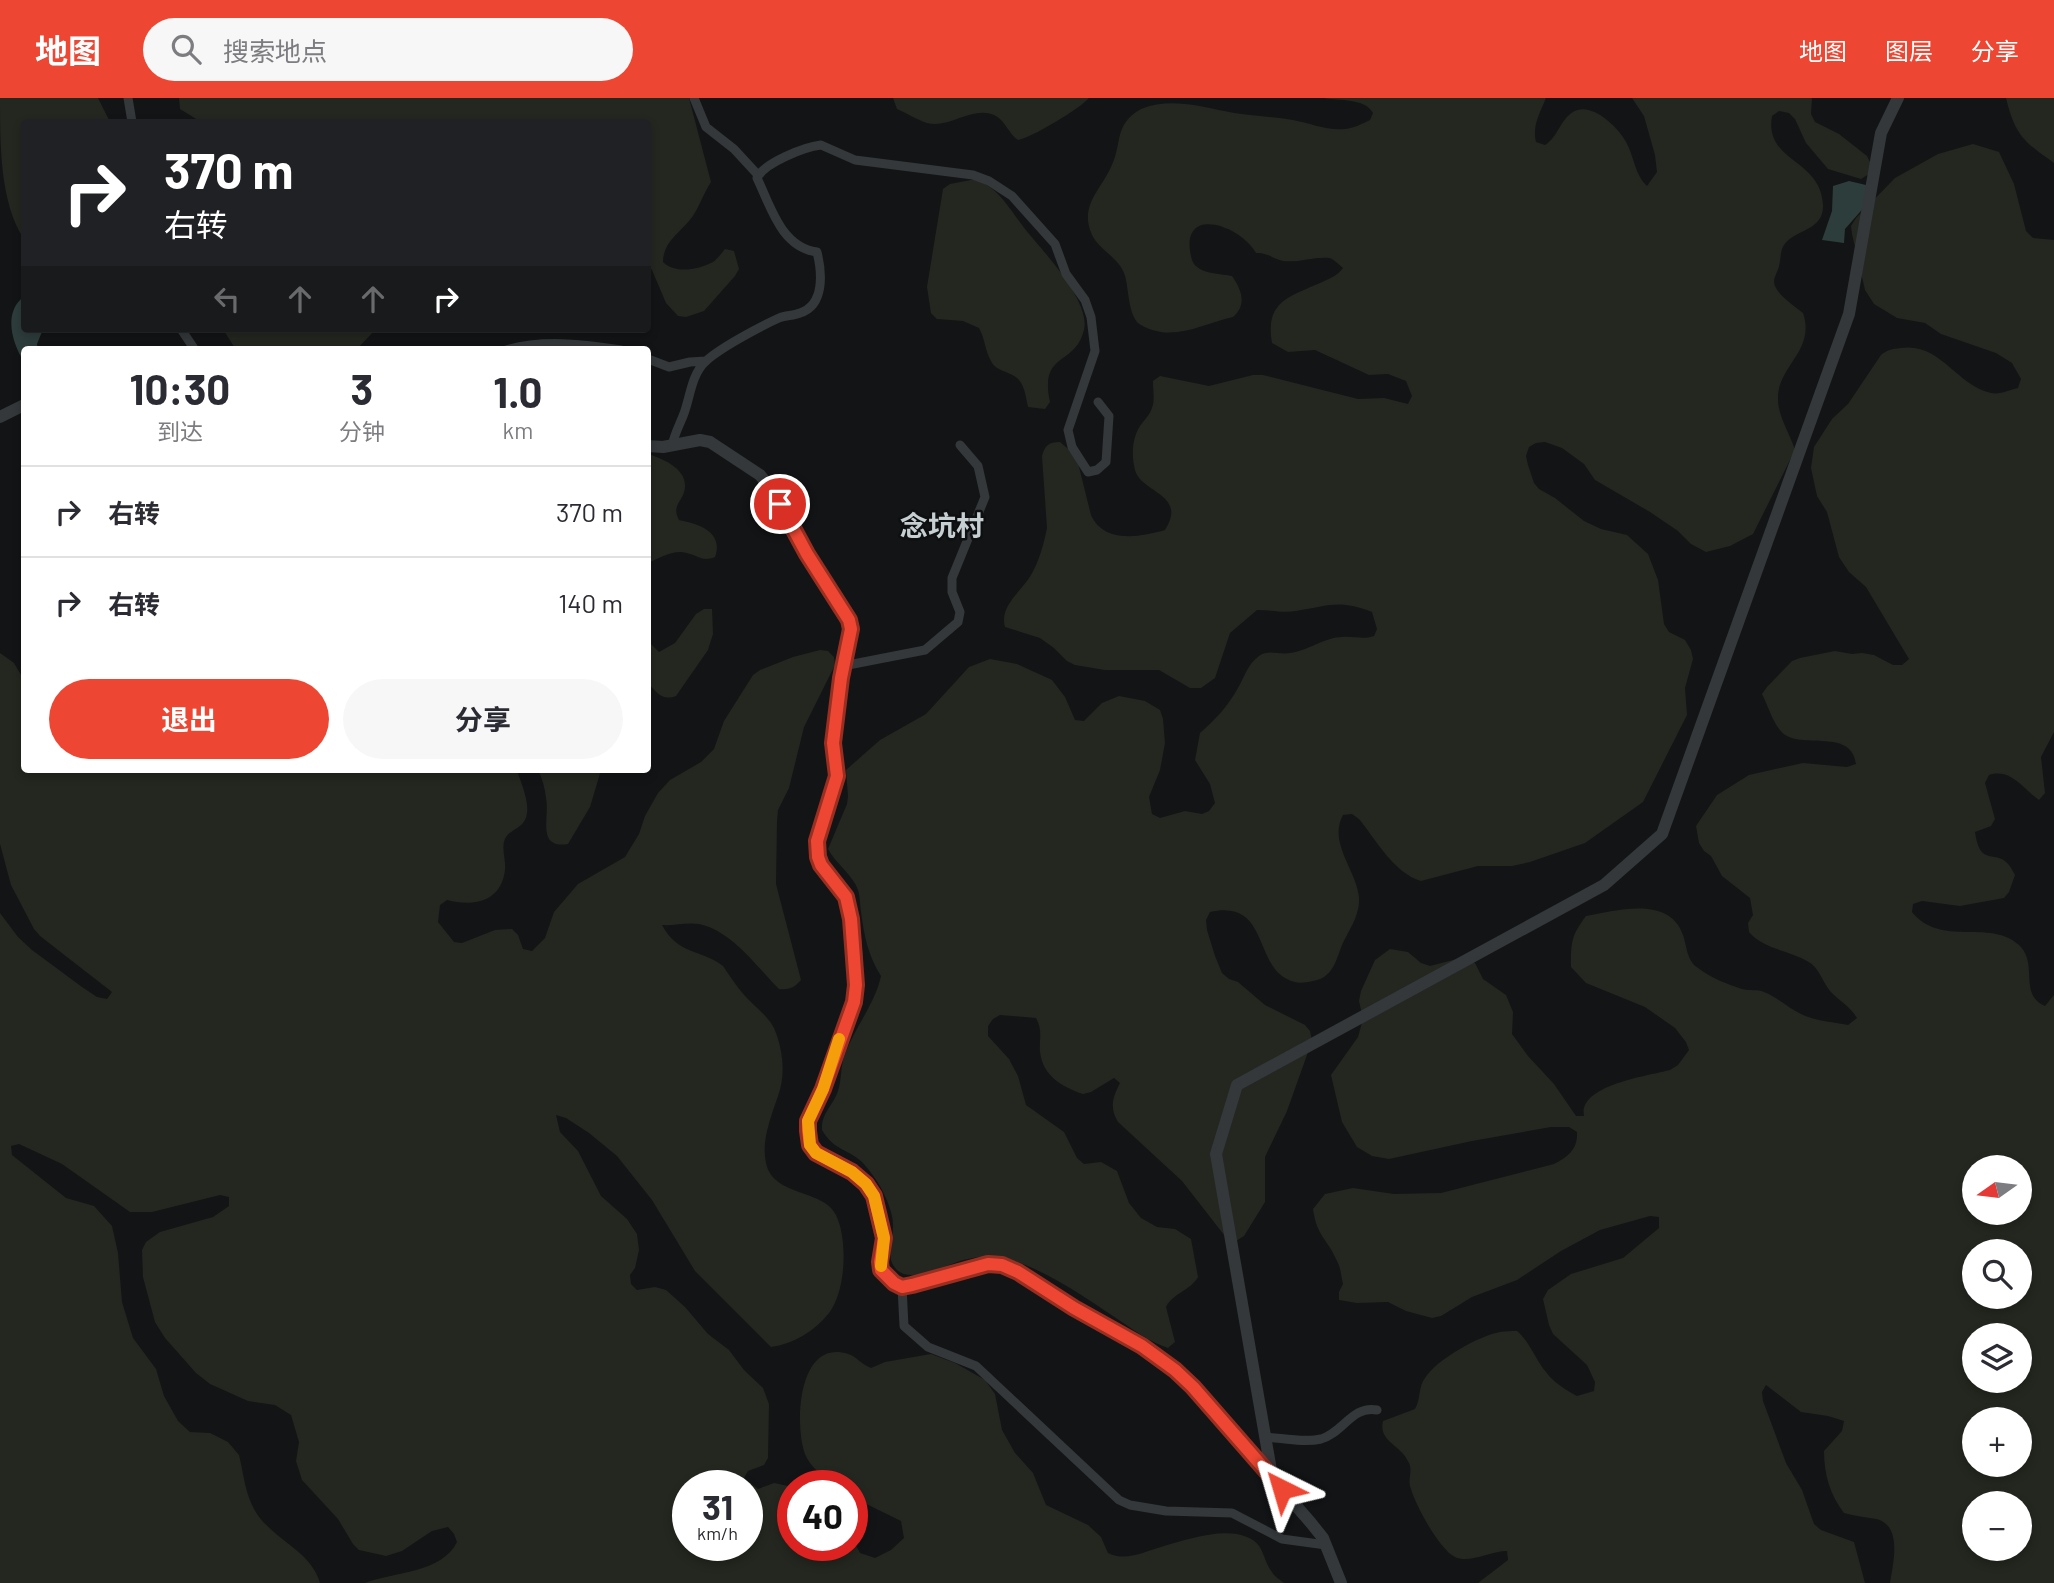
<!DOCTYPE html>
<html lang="zh">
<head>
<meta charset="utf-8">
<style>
	:root { --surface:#fff; --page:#f7f7f7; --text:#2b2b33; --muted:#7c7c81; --line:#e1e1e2; --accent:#ed4733 }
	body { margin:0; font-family:Barlow,"Noto Sans SC",sans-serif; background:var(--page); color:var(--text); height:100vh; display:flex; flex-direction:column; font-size:26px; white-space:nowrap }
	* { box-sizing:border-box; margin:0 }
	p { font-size:23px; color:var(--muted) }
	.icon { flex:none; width:38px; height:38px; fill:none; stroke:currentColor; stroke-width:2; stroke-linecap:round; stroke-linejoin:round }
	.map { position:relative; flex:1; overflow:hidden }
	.side { position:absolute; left:21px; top:248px; width:630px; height:427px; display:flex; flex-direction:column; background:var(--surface); border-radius:7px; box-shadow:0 4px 10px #0003 }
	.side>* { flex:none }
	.hud { position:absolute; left:21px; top:21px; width:630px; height:214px; border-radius:7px; box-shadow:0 4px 10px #0003; background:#202124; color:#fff; overflow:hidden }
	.needle { width:46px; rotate:256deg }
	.fabs { position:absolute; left:1962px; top:1057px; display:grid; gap:14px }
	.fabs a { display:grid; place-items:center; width:70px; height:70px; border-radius:50%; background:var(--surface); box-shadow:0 4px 10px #0003; font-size:35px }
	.speed { position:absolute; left:672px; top:1372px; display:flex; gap:14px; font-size:35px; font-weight:700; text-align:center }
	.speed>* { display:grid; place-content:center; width:91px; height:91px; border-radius:50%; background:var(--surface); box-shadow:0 4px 10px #0003; line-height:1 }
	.speed small { font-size:18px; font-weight:400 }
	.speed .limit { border:10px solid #d22; background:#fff; color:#111 }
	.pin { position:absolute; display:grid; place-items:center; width:60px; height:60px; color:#fff; margin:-30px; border:4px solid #fff; border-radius:50%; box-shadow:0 2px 7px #0007 }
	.me { position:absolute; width:77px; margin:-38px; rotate:320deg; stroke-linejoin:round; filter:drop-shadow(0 0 5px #0008) }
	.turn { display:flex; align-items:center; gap:24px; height:147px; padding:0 28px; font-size:32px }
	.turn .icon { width:91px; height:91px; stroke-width:2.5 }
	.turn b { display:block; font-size:49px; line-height:60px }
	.lanes { display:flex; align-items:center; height:66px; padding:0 28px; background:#0003; justify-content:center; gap:35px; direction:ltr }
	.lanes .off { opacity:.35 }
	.eta { display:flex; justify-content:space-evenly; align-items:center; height:119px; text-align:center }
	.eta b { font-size:42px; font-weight:700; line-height:49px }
	.primary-button { display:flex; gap:14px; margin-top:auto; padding:14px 28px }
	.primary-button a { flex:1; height:80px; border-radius:42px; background:var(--accent); color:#fff; font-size:28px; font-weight:700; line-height:80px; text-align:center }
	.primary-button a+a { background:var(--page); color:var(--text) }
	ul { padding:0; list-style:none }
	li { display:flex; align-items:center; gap:21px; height:91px; padding:0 28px; border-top:2px solid var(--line) }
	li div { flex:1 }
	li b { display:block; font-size:26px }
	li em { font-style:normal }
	header { display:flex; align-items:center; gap:42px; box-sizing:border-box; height:98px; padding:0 35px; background:var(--accent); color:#fff }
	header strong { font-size:33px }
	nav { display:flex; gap:38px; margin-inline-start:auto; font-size:24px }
	.search { width:490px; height:63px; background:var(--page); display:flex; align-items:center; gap:18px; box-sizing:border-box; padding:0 24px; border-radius:38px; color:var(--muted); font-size:26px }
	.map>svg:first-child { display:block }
</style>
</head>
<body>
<header>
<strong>地图</strong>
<div class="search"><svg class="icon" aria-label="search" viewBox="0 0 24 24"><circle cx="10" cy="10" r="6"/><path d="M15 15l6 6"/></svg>搜索地点</div>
<nav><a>地图</a><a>图层</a><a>分享</a></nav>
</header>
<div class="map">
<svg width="2054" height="1485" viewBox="0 0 2054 1485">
	<rect width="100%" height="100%" fill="#131415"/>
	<path fill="#23271f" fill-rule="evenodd" d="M0,0H98L110,24H24V141C0,105 0,47 0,0Z
		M179,0H689L711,84C703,96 698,113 689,123C678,136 663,145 663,164C675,176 698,172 713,164C717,161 722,155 725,151L734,153L739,171L735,178L704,213L686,219L678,218L666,205L652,172L648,167V24H201L180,11Z
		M893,0H1089C1081,10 1031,40 1018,42C1009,36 1005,23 996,18C974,6 950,31 927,25C917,22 907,15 897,11Z
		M1323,0H1546C1540,15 1532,28 1536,44L1545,47C1558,39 1560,22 1573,14C1591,3 1618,29 1626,44C1634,58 1635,77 1647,88L1657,74L1655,57L1644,18L1632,0H1812L1811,16L1815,24L1839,36L1867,58L1871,66L1869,76L1861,81L1828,71L1806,45L1795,21L1789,15L1779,13L1772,18C1764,65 1821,60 1823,107C1824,133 1795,131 1784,147C1780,153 1781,161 1779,168C1778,173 1774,179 1774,184C1775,196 1795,208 1803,215C1816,253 1777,268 1778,301C1778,319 1790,335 1795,352L1753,436L1730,448L1706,454L1691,446L1678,433L1650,414L1595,382L1584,366L1562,350L1545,344L1536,345L1529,349L1526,358L1528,367L1534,385L1539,391L1555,400L1584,423L1601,431L1627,437L1648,456L1658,482L1664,526L1669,534L1685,542L1691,552L1693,561L1685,590L1687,617L1643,704L1585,745L1530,764L1512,768H1478L1421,783C1394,775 1376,742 1359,721L1352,716L1343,717C1328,745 1356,771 1359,799C1360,814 1353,826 1346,839C1336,856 1337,879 1313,883C1303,885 1296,886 1287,881C1254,865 1268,801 1210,814L1206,822L1207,832L1215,858L1222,875L1229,881L1238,884L1265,907L1305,927L1310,933L1312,943L1287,1013L1265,1059V1104L1244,1138L1236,1143L1228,1142L1182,1083L1118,1024C1109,1009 1113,999 1120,985L1114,980L1091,994L1083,996C1062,989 1043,978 1040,954C1039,942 1043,932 1036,920L1000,917L993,921L988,928V938L1009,961L1018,978L1026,1007L1064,1034L1077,1060L1084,1066L1101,1064L1117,1073L1129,1105L1141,1120L1157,1129L1175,1131L1191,1141L1198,1179C1190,1193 1173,1195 1166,1209L1175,1244L1168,1250C1147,1243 1131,1230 1113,1218C1083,1198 1040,1168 1005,1161C992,1158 981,1158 968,1161C950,1164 913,1187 897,1172C884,1160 894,1141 893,1126C893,1117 888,1104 884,1096C880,1086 870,1073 863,1065C849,1051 834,1053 822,1032C821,1015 833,1008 838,993C842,982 840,968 845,956C855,929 875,906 881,878C868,858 864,837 861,814C860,807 860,798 858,792C853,777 836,766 828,751L847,706L848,698L846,672L880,642L926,616L969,569L990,561L1017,566L1052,582L1065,599L1075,622L1084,623L1102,605L1119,598L1145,603L1160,612L1163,621L1165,645L1160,672L1149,699L1152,716L1160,720L1185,713L1202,716L1209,713L1215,705L1210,686L1195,662L1200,635C1215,622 1228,608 1238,590C1245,578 1247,567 1259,558C1268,551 1279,557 1290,555C1307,553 1326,539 1342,539C1353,538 1363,542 1374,538L1377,531L1372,514C1339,501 1328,508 1296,513C1284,515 1270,512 1257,512L1230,535L1215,580L1201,590H1190L1159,572H1105L1075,567L1067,563L1054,550L1040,540L1005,529C999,508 1021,494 1031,477C1039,464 1044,445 1047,430L1042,358C1045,347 1049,344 1060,344L1074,356L1078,365L1091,417C1104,446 1140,439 1165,432C1188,396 1141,395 1135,372C1131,356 1132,337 1143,324C1146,320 1150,316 1152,310C1155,302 1153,291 1153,283L1160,278L1209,288L1253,277H1263L1358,301L1384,300L1408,306L1412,298L1406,283L1388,276L1369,277L1315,252L1288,254L1272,245C1265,204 1288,199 1320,185C1329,181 1337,178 1343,170C1339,167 1334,161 1329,160C1316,158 1298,165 1283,163C1273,161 1267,154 1256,155C1242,129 1184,107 1190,153C1191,158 1192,165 1196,168C1204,176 1222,176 1232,178C1242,192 1247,207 1233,219C1202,226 1172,245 1141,227C1128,220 1129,191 1125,178C1120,160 1100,153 1092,137C1079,108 1100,93 1111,69C1123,45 1113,27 1141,11C1168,0 1196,7 1224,13C1246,18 1270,18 1293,22C1309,25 1328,33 1345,31C1354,30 1362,26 1370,22L1373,15C1365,0 1340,3 1323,0Z
		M2006,0H2054V65C2024,44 2015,37 2006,0Z
		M1973,46L1999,54L2014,86L2026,133L2033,140L2054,142V634L2041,659L2045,695L2039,702C2022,690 2011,670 1989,677L1985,685L1995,721L1991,728L1975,734C1981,776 2000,743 2015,777L2009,794L2004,800L1960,808L1922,803L1913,806L1912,814C1941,850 1989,820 2019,847C2039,866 2018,896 2045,908L2054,897V1485H1890C1893,1466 1903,1427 1876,1421C1866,1419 1855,1418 1844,1415C1830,1397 1824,1376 1824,1353L1842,1333L1844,1323L1828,1318L1801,1314L1766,1287L1762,1294L1763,1303L1786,1365L1802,1392L1814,1426L1821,1432L1854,1444L1865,1485H1478L1508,1462L1507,1453C1491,1453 1469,1466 1455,1459C1439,1451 1416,1408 1411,1391C1407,1382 1413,1374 1409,1365C1402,1347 1378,1344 1383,1323L1415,1311C1421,1301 1418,1289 1425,1280C1437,1261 1479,1238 1500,1234C1506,1233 1512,1233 1517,1233C1530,1244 1535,1261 1546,1274C1553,1284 1566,1292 1577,1298L1594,1293L1595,1284L1587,1267L1553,1236L1549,1227L1543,1201L1548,1192L1571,1176L1623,1160L1659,1130V1119L1650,1118L1600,1132L1561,1153L1517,1182L1472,1199L1441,1218L1432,1220L1406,1213L1388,1204L1357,1205L1339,1202V1194L1343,1186C1341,1178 1341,1170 1337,1163C1327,1140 1317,1139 1313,1111L1325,1096L1353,1090L1394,1096L1441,1095L1554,1066C1568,1059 1578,1051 1577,1034L1569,1029H1551L1472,1043L1389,1061L1372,1058L1357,1049L1342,1024L1331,977L1358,939L1363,921L1359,903L1361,893L1375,862L1390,851L1408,854L1421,865L1430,868L1457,861L1475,865L1483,881L1506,897L1513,914L1512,936L1528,958L1554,986L1576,1018H1584C1578,987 1648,978 1670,972L1678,967L1689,952L1686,944L1675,930L1645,909L1586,885L1571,869C1571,844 1571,838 1586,818C1616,813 1669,797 1683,837C1687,849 1687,863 1698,870C1711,880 1727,886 1742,891C1749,893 1757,891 1764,894C1777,899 1788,910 1801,916C1815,923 1833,924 1848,927L1857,920C1850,908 1839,903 1830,893C1822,883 1819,869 1807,863C1788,852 1763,851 1749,834L1748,825L1753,817L1750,800L1722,778L1711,758L1704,753L1699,745L1696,728L1717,697L1749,677L1803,665L1847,669L1856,666C1852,632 1808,649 1787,638C1774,631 1769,609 1762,596L1767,589L1792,563L1800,560L1835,553L1852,556L1862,555L1874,557L1893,567H1902L1909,561L1866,489L1849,474L1839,459L1827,414L1817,398L1811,370L1814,349L1832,321L1848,306L1881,257C1887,252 1892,251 1901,250C1940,244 1956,287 1991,295C2000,297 2009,292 2018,290L2021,281L2012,265L1996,255L1941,236L1925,225L1897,220L1874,206L1865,192L1852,136L1851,128L1856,120L1895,80L1938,56ZM1974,1069H2020V1115H1974ZM1974,1153H2020V1199H1974ZM1974,1237H2020V1283H1974ZM1974,1321H2020V1367H1974ZM1974,1405H2020V1451H1974Z
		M976,81C1000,91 1010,112 1025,131C1042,152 1091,203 1084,232C1075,269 1039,253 1050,304L1045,311L1028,309C1026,300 1025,289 1019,282C1011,273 996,274 991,263C985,253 985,240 979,230L963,223L937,221L931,215L927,189L943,91L950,86Z
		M223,231H376L356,252H236Z
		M648,356C664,361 693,373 683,397C678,407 673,410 679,422C699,426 724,434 715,459C702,464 699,458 687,455C673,451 660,460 648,465Z
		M704,511H712L713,536L708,552L676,598C662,603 657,595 648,585V543L659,554L675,545L696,516Z
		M820,552L828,553L834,559L835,567L804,629L789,690L778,712L777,723L776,786L801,882C794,890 789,892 779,891C756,868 732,833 699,826C687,824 673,828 662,827C678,857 701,851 723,868C730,878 737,889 745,898C754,908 768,918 774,930C783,951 786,977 778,998C771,1019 761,1043 766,1065C773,1099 824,1091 836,1117C848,1142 846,1193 829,1215C815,1233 793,1246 771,1249L695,1173L652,1102L617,1058L589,1035L566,1020L556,1017L560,1034L578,1053L601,1098L627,1121L637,1136L639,1152L635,1170L630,1177L631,1186L637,1192L655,1189L666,1192L685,1209L708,1236L729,1252L744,1272L763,1290L769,1306L768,1360L764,1367L748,1373L744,1380L758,1391L774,1385L793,1389V1447H852V1440L860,1455L875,1460L891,1452L904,1440L901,1423L852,1399V1388H834C824,1379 810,1369 805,1356C794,1326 798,1240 848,1256C856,1258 862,1267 871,1270L885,1264L931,1256L955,1265L985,1282L995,1296L1002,1332L1015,1355L1033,1375L1046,1407L1088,1427L1101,1439L1108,1455C1126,1464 1143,1454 1161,1449C1186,1442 1222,1429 1247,1439C1265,1446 1262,1461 1272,1474C1274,1478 1280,1482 1284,1485H365C394,1474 442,1475 457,1444L454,1436L448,1429L432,1433L402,1453L386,1458L359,1452L353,1446L338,1421L302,1382L296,1363L299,1344L291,1317L275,1307L248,1303L210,1286L196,1275L165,1240L155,1224L143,1179L142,1152L146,1144L160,1134L213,1119L229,1108V1099L220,1097L152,1114H130L62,1066L19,1046L11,1048L12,1057L66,1100L94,1108L112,1128L118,1155L122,1204L133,1240L156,1271L164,1298L178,1323L190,1334L210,1335L228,1344L239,1357C243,1373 245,1394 253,1409C268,1440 311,1451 320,1485H0V815L18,839L32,852L82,889L97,899L107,901L112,894L40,838L34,831L11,787L0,746V555L14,565L24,582V672H517C521,686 534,712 523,725C517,732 506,734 504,744C502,753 506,763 505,772C501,804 474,809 447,802L440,807L438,824L454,844L462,845L495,832L512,831L518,837L523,851L532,853L545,840L554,814L578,786L625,759L639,736L645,718L658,695L670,682L701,664L714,651L724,623L753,577L760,572L793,559ZM688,1388H747V1447H688Z
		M538,672H601L590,709L568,746C536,751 550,719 546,700C545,690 542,680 538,672Z"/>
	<path fill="#2d3d3b" d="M1849,83L1866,87L1867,106L1845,131L1844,145L1822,142L1832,113L1833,88Z
		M22,200L24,203V231H43L37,246L38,252H24V264C13,246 3,217 22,200Z"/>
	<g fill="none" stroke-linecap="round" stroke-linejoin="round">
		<path stroke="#34383a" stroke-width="9" d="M128,0L132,24
			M694,0L706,29L734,51L758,77
			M181,231L195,252
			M506,252C541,241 585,246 621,252
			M648,261L669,269L690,264L706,263
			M672,348C674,337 679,328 683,318C690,301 691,277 705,264C718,251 761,228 779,220C786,217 793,218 800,215C825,207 822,174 817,154C781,149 771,109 757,80C764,65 804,49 821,47L855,62L973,77L989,83L1012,98L1055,146L1066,176L1085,202L1091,219L1095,253L1068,332L1072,349L1088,374L1097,372L1106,364L1109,318L1098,304
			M843,568L925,552L958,524L960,514L952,494V480L985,399L978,368L960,347
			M902,1189L904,1228L928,1249L976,1268L1119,1402L1130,1407L1166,1413L1232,1415L1282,1441L1326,1447
			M1265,1339C1282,1340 1304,1345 1321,1341C1343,1335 1352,1307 1377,1312"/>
		<path stroke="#34383a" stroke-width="12" d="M0,319L24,307
			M648,348L663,349L700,342L710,344L760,377L771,391L807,456L849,522C852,538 846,552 843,568C839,592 836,617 833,642C832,654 838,666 837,678C836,701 818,722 817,744C815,773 837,776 846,798C856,822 860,879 854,903C851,917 844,930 839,943C833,958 830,973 824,988C818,1005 805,1019 808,1038C813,1068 864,1065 878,1110C881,1120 885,1131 884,1141C882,1165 874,1177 902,1189L988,1166L1002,1167L1018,1174L1074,1210L1159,1259L1193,1289L1311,1425L1323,1440L1341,1485
			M1272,1378L1216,1056L1237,987L1604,787L1662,736L1849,216L1881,35L1898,0"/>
	</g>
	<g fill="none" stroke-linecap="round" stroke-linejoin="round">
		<defs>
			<path id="route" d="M780,406L807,456L849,522L851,531L841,580L833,645L837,678L817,743L818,759L821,767L846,799L851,821L856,887L854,904L823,991L808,1023V1033L810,1047L816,1055L852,1074L866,1086L874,1098L884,1140L880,1164L881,1172L894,1185L902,1189L912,1187L988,1166L1002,1167L1018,1174L1074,1210L1142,1248L1175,1272L1193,1289L1282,1391"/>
		</defs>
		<use href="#route" stroke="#9a2e21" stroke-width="18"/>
		<use href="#route" stroke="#ed4733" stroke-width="12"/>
		<path stroke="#f59e0b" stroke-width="12" d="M839,941L823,991L808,1023L810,1047L816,1055L852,1074L866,1086L874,1098L884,1140L881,1168"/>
	</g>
	<g text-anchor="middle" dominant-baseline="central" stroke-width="5" stroke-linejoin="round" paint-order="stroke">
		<g font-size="28" font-weight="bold" fill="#c6cfd1" stroke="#0e0f10">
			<text x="942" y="427">念坑村</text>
		</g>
	</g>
</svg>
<div class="fabs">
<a><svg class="needle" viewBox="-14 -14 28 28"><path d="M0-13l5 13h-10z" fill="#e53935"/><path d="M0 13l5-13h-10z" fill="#7c7c81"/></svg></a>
<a><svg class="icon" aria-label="search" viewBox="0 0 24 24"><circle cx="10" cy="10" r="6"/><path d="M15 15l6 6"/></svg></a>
<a><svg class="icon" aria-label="layers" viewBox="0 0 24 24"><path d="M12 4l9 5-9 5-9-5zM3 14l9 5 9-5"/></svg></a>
<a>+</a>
<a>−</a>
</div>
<div class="speed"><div>31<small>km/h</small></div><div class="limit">40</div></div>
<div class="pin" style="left:780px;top:406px;background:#d93025"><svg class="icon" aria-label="arrive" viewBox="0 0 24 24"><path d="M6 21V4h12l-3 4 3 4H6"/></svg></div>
<svg class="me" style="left:1282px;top:1391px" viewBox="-20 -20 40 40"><path d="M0-17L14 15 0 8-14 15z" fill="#ed4733" stroke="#fff" stroke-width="4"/></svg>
<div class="hud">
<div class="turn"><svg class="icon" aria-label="right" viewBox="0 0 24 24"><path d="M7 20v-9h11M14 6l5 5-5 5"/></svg><div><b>370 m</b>右转</div></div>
<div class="lanes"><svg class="icon off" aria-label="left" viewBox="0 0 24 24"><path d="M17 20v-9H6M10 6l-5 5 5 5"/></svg><svg class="icon off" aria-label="ahead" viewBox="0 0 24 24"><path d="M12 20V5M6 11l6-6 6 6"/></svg><svg class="icon off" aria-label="ahead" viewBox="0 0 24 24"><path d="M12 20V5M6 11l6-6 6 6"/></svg><svg class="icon" aria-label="right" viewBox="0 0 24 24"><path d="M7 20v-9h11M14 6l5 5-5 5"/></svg></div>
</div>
<section class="side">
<div class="eta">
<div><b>10:30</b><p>到达</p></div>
<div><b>3</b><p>分钟</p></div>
<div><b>1.0</b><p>km</p></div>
</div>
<ul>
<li><svg class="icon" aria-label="right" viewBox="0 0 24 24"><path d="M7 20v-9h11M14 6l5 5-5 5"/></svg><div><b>右转</b></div><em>370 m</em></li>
<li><svg class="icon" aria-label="right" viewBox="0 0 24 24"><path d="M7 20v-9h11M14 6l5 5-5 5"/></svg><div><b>右转</b></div><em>140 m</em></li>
</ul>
<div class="primary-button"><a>退出</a><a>分享</a></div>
</section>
</div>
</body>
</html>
